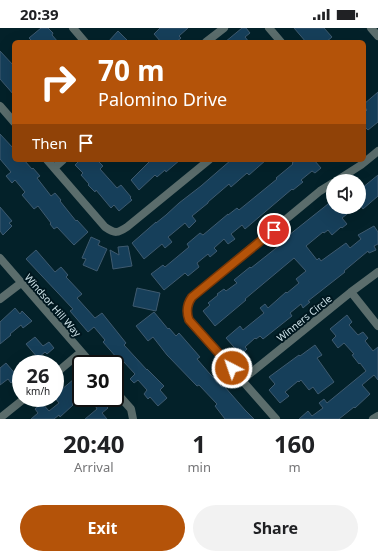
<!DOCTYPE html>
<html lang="en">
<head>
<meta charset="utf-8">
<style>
	:root { --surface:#fff; --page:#f2f2f2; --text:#202124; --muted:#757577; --accent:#b45309 }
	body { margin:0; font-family:"Noto Sans",sans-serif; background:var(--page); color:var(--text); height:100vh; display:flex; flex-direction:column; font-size:15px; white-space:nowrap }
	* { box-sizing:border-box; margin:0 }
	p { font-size:13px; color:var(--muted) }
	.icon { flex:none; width:22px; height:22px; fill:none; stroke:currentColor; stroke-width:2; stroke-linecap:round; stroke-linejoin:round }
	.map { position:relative; height:391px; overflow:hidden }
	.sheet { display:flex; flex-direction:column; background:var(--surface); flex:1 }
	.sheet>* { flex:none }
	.guide { position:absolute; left:12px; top:12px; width:354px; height:122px; border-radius:6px; box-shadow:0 4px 16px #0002; background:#b45309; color:#fff; overflow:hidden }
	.controls { position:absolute; left:326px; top:146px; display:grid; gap:8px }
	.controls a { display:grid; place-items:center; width:40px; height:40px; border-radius:50%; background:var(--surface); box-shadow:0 4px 16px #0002; font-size:20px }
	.speed { position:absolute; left:12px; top:327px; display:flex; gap:8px; font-size:20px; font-weight:700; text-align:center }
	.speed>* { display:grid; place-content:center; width:52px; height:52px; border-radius:50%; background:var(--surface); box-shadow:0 4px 16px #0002; line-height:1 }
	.speed small { font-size:10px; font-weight:400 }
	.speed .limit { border:2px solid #111; border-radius:6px; background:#fff; color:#111 }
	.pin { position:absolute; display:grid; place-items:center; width:34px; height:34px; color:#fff; margin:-17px; border:2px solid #fff; border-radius:50%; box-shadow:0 1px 4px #0007 }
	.me { position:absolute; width:44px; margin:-22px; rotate:319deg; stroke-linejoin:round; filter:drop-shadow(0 0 3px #0008) }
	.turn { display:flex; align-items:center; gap:14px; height:84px; padding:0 20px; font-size:18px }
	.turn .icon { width:52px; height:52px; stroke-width:2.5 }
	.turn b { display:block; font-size:28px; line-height:34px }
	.then { display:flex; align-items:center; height:38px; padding:0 20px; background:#0003; gap:8px; font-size:15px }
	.eta { display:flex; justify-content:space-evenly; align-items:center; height:68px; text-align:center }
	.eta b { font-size:24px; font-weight:700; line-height:28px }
	.cta { display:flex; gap:8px; margin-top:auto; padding:8px 20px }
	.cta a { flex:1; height:46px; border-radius:24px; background:var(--accent); color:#fff; font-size:16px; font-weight:700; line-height:46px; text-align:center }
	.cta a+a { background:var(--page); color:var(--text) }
	.status { display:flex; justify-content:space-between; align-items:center; height:28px; padding:0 20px; background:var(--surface); direction:ltr }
	.status svg { height:11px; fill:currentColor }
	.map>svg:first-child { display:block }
</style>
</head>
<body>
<div class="status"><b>20:39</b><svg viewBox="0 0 49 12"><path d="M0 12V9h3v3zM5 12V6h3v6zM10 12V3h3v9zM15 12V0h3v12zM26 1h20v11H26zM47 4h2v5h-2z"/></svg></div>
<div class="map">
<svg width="378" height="391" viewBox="0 0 378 391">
	<rect width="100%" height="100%" fill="#032129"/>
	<path fill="#163f5a" stroke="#3f5a6f" d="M41,0H48L53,5L52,7L58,14H33L29,10Z
		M160,0H188L179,8L181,10L176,14H161L154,6Z
		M242,0H246L250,5L245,9L249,14H225Z
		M294,0H324L332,9L326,14H306Z
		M118,3L129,14H108Z
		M0,23L14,38V67L0,51Z
		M378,64V94L368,102L364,98V85L367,82L364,78V76Z
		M0,106L14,121V132H24L32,141L33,140L40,148L37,150L51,168L55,165L61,172L60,173L76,193L77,192L88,204L74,217L57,199L54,201L50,196L51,195L38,178L34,181L22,167L25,164L15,152L12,155L6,148L11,144L0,131Z
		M80,132H97L103,138L100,141L117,160L121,157L131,169L130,170L132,172L119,183L114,177L111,180L96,162L95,164L88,157L89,156L81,147L83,145L75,137Z
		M151,132H180L166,144L165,142L157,149L155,147L139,162L131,152Z
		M231,132H266L249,147L247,145L231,159L229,156L208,174V175L192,188L196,193L189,200L185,195L168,209L172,214L165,220L162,216L144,231L132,215L156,194V195L166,187L179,175L201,158Z
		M296,132H314L321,140L315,145L312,143L301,152L303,154L293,162L292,161L245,201L242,197L231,206L235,211L228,216L224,211L214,220L217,223L210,229L208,226L197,235L199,239L188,248L185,245L164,262L151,246L163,237L165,239L189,219L187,216L200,205L203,207L228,186V187L237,180L239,182L277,151L276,150L293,136L292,135Z
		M378,147V168L363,181L359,176V156L362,160Z
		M333,172V179H356L342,190L347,196L342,200L341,199L332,207L328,202L324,205L323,204L306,218L317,232L319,230L321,233L346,215L350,220L361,211L358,207L374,198L378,204V216L374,218L376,222L369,225L368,223L344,243L345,244L308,273L310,274L303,280L301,276L290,285L292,288L263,311L260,308L256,311L255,310L245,319L247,321L241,327L226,310L240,298L243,302L264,285L260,280L265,276L268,280L286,264L287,265L299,255L296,251L306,243L294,230L245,271L246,272L215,298L203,283L210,277L208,275L218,267L217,266L224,261L226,263L237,255L234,252L250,239L251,240L280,217L279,215Z
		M0,179L12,193L9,195L12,198L3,207L0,203Z
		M91,209L100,213L98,217L107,221L97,243L83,237L86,231L82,230Z
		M128,218L132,238L113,241L110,222L119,227L118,219Z
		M36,222L55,244L61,239L68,247L66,249L82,266L77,270L95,290L102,285L126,315L124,317L147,342V341L164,358L160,362L167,370L158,378L150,369L148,371L144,366L147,362L138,352L134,355L130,351L135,346L123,333L118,338L114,333L117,330L103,314L105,312L94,299L88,304L70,283L73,281L26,231Z
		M137,260L160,265L156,283L133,278Z
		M15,280L20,286L22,283L32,293L23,300L21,297L10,306L11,307L0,316V294Z
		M154,284L168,301L169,300L176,308L179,305L200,329L197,331L210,346L222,359L224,358L245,382L254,391H225L215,378L217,376L199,357L197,358L167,327L153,309L148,313L136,298Z
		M347,287L352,294L349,297L358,307L363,304L368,310L365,313L373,323L378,319V352L374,347L362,357L370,366L355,380L354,379L339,391H299L308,383L312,388L323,380L319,375L324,371L327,375L366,343L360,335L359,336L352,327L354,326L344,315L338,320L332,312L336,308L330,301Z
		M35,309L43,318L49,314L54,320L47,326L45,324L38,330L26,316Z
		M315,317L322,327L317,330L334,354L318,366L313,359L309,362L301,352L299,354L298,353L285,364L289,368L280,375L269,362L275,356L269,349L299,327L300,328Z
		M6,335L18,349L11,355L8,351L0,357V340Z
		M74,351L78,356L81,353V368L72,376L73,377L60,389L59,387L54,391H31L38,385L35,381L42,375L49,383L59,375L55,370V365L60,361L61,362Z
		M102,374L108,380L102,385L107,391H85L97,381L96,379Z"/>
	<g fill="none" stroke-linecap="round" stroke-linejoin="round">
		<path stroke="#5b6d6c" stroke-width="8" d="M73,0L85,14
			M269,0L281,14
			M371,0L378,8
			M206,14L224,0
			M0,78L14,94
			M47,132L105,199C115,206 118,205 127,199L209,132
			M54,140L63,132
			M336,153L361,137L378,123
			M0,230L92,336
			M351,264L378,298
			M0,271L21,255
			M55,346L81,324
			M242,352L351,264L378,244
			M115,363L131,381L133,391
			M0,390L25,370
			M276,391L189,292C186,284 187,276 192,269L320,163L333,155
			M373,391L378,388"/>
	</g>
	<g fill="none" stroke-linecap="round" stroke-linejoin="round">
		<defs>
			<path id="route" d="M232,340L189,292C186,284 187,276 192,269L274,202"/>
		</defs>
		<use href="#route" stroke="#753606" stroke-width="10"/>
		<use href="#route" stroke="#b45309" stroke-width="7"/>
	</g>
	<g text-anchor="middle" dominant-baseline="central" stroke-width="4" stroke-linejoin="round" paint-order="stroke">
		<g font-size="10" fill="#d1e6ec" stroke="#00171f">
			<text transform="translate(53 277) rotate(49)">Windsor Hill Way</text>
			<text transform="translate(304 290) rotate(-39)">Winners Circle</text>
		</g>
	</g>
</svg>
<div class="controls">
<a><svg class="icon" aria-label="sound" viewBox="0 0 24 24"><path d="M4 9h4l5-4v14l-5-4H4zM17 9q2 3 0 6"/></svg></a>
</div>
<div class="speed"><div>26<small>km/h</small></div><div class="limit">30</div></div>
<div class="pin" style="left:274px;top:202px;background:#d93025"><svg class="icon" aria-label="arrive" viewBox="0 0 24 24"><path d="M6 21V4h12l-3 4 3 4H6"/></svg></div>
<svg class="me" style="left:232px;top:340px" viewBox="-20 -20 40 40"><circle r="17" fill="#b45309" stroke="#fff" stroke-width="3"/><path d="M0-11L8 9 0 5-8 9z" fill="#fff"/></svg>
<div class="guide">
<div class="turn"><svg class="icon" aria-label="right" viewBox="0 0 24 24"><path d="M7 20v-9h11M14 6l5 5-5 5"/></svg><div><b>70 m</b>Palomino Drive</div></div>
<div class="then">Then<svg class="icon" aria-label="arrive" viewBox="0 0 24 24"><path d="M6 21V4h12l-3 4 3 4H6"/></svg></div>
</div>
</div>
<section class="sheet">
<div class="eta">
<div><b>20:40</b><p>Arrival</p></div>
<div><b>1</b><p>min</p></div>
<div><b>160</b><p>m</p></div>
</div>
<div class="cta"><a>Exit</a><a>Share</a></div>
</section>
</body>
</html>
